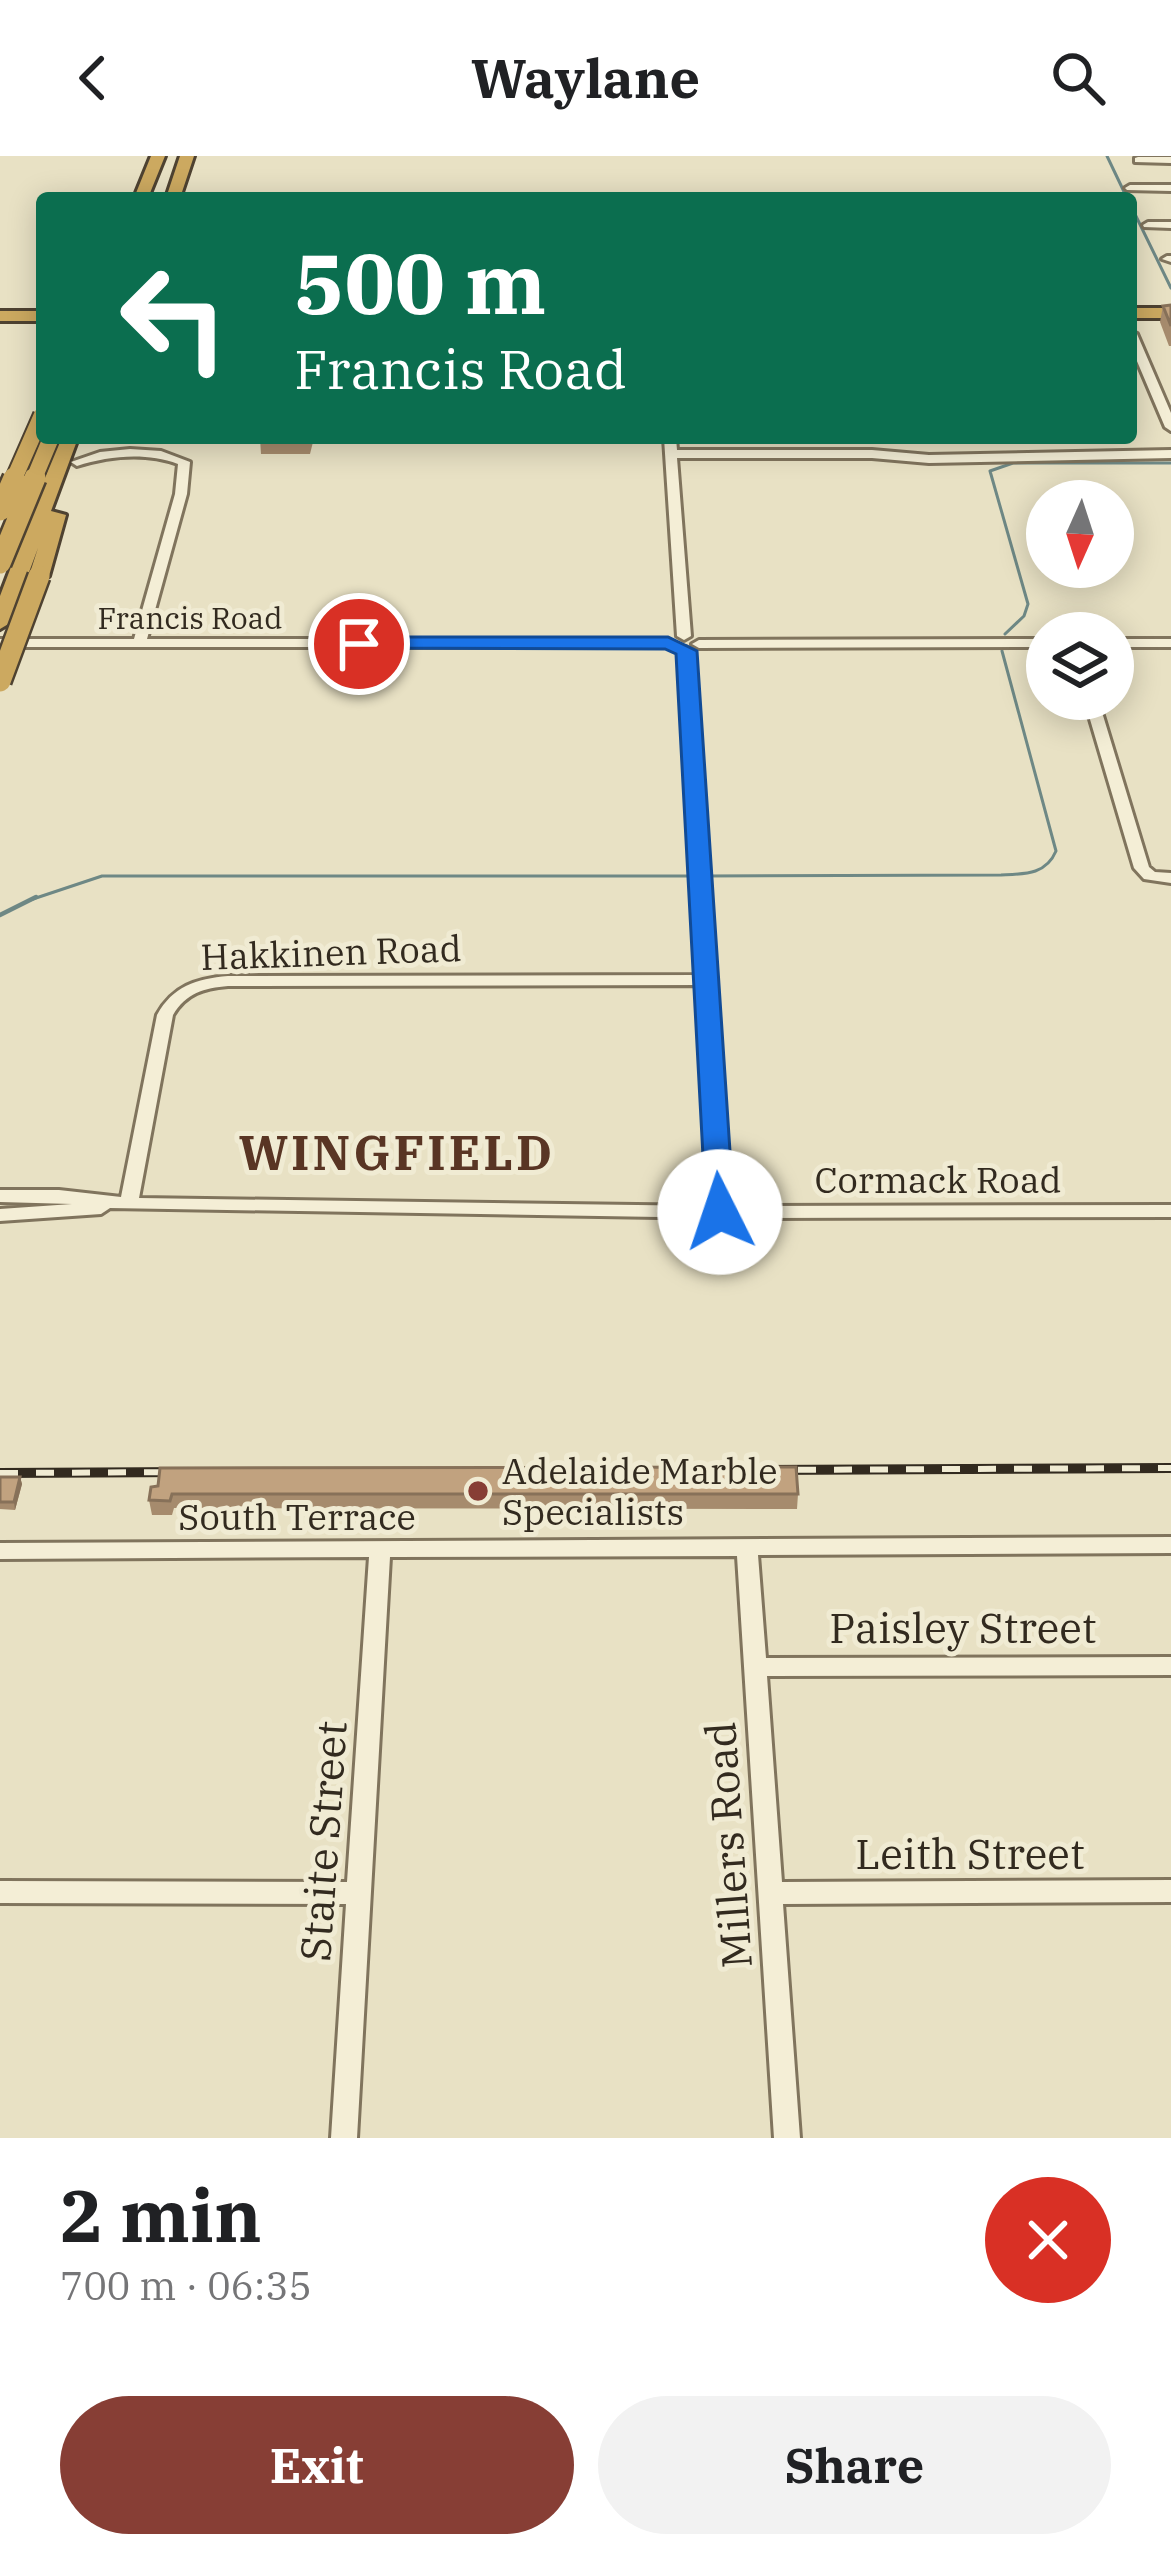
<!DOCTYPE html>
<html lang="en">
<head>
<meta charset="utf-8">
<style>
	:root { --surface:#fff; --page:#f2f2f2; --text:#202124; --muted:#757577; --accent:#873e35 }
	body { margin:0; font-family:"IBM Plex Serif",serif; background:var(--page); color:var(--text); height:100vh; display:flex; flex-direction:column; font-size:45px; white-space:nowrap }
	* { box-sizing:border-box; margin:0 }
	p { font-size:39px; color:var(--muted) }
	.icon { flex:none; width:66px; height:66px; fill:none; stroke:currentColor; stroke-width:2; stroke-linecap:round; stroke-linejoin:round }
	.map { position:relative; height:1982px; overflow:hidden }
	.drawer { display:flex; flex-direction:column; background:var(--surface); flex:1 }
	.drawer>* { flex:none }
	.guide { position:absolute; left:36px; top:36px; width:1101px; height:252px; border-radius:12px; box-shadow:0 6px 30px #0003; background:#0b6e4f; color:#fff; overflow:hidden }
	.needle { width:78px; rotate:183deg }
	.controls { position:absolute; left:1026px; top:324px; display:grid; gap:24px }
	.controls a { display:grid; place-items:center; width:108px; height:108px; border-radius:50%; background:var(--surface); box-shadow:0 6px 30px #0003; font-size:60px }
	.pin { position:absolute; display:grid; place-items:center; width:102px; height:102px; color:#fff; margin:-51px; border:6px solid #fff; border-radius:50%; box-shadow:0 3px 12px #0007 }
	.me { position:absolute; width:132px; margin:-66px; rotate:356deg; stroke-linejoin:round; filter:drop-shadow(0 0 9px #0008) }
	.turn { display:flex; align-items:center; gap:42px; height:252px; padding:0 60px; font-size:54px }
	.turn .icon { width:156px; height:156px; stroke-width:2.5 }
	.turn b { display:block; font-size:84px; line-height:102px }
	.round { display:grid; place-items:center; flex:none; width:126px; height:126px; border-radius:63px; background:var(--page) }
	.summary { display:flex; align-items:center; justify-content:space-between; height:204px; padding:0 60px }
	h1 { font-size:72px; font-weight:700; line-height:90px }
	.action { display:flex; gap:24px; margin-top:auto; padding:24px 60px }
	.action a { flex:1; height:138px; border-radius:72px; background:var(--accent); color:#fff; font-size:48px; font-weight:700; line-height:138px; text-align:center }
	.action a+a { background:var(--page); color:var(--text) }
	header { display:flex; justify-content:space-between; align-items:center; height:156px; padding:0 60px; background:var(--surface); font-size:54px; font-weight:700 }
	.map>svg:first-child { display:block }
</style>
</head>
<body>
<header><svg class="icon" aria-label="back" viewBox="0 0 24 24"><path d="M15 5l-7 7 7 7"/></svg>Waylane<svg class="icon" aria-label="search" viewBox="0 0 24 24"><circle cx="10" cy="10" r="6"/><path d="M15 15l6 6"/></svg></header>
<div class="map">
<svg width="1171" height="1982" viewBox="0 0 1171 1982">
	<rect width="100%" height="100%" fill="#e8e1c4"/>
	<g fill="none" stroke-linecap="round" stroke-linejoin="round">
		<path stroke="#6e8885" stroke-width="3" d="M1107,0L1127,42
			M1131,50L1171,132
			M1005,478L1024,460L1028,448L990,315L1013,307H1171
			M704,720L1001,719C1024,718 1046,719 1056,695L1002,495
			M30,744L102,720H693"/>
		<path stroke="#6e8885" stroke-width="4.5" d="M0,759L36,741"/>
		<defs>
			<path id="minor" d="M1138,1H1171V7L1135,6V2Z
				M1130,29H1171V35L1127,34L1125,32Z
				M1148,66H1171V72L1144,71L1143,69Z
				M1167,100H1171V106L1162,103Z
				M1131,175L1137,178L1171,257V275L1165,271L1131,191Z
				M664,282H676L677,294H872L929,299L1171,294V302L929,307L872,302H677L691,480L684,484L677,480Z
				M130,293L161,295L190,306L187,338L147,483H668L675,487L668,491H0V483H134L175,338L178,308C145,296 109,300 77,310L71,306L100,296Z
				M1047,483V491L699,492L692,488L699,484Z
				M1113,483H1171V491H1113Z
				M686,491L693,495L729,1050L1171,1049V1061L720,1062L110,1052L101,1058L0,1065V1053L72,1048L0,1046V1034H59L121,1041L157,859C173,830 196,823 228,820L697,819L679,495ZM698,829L710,1050L139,1042L173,859C186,837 204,832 228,830Z
				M1084,543H1098L1149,711L1155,716L1171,717V727L1144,723L1134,712Z
				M1171,1381V1397L758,1399L766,1502L1171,1501V1519L767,1520L782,1726L1171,1724V1746L783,1748L800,1982H774L737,1400L390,1401L357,1982H331L346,1748L0,1747V1725L347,1726L369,1401L0,1403V1387Z"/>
			<path id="highway" d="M151,0H165L148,42H134Z
				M180,0H194L180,42H166Z
				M1131,152H1171V162H1131Z
				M0,155H42V165H0Z
				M60,282H78L51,355L66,359L49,420L39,426L29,420L38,392L10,467L0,473V440Z"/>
		</defs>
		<use href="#minor" stroke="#80745d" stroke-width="6"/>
		<use href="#highway" stroke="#4e4231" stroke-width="6"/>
		<use href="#minor" fill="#f4eed6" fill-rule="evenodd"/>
		<use href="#highway" fill="#cca960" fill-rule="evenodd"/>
		<defs>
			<path id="rail" d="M762,1314L1171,1312
				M0,1317L192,1316"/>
		</defs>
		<use href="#rail" stroke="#322a1f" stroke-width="10"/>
		<use href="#rail" stroke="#f0ebd3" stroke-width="6" stroke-dasharray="18" stroke-linecap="butt"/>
		<defs>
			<path id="highway-bridge-far1" d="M13,325L42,259
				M33,325L51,282"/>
			<path id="highway-bridge" d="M0,354L14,322
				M0,407L35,322
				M0,525L39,420"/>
		</defs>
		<use href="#highway-bridge-far1" stroke="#4e4231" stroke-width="20" stroke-linecap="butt"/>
		<use href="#highway-bridge" stroke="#4e4231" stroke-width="26" stroke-linecap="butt"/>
		<use href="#highway-bridge-far1" stroke="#cca960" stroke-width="16"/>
		<use href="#highway-bridge" stroke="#cca960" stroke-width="21"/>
	</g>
	<path fill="#a68b6d" d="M1171,149V190H1169L1160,166L1163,150Z
		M260,282H314L310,298H261Z
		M0,1321H20L22,1328L15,1354L0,1353Z
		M151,1331L798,1338L797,1353L174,1352L172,1359H152L149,1344Z"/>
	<path fill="#877159" d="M20,1321L22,1328L15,1354L14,1346Z"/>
	<path fill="#c1a27f" stroke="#877159" stroke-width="3" d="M1171,149V170L1163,150Z
		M796,1311L798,1338H172L170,1345L149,1344L151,1331L158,1330L160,1312Z
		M0,1321H20L14,1346H0Z"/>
	<path fill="#1a73e8" stroke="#114b97" stroke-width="3" d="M359,481H668L697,495L734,1056L730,1063L720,1066L706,1056L676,498L665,493L352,492V483Z"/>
	<circle fill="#873e35" stroke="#f0ebd3" stroke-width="4.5" cx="478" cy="1335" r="12"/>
	<g text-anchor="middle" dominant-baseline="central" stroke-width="10" stroke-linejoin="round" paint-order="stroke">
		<g font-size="30" fill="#322a1f" stroke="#f0ebd3">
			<text x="190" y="461">Francis Road</text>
		</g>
		<g font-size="36" fill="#322a1f" stroke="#f0ebd3">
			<text transform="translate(331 796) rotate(-2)">Hakkinen Road</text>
			<text x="938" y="1023">Cormack Road</text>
			<text x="297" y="1360">South Terrace</text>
		</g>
		<g font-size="36" fill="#322a1f" stroke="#f0ebd3" text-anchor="start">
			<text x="502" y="1314">Adelaide Marble<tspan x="502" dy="41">Specialists</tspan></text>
		</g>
		<g font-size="42" fill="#322a1f" stroke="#f0ebd3">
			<text x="963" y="1471">Paisley Street</text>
			<text transform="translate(323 1685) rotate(-86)">Staite Street</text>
			<text transform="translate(728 1689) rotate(-94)">Millers Road</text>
			<text x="970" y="1697">Leith Street</text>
		</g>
		<g font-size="48" font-weight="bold" letter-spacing="3" fill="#593524" stroke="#f0ebd3">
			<text x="397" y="996">WINGFIELD</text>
		</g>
	</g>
</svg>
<div class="controls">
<a><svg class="needle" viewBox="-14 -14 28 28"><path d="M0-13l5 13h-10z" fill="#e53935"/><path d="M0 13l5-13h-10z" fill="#757577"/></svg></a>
<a><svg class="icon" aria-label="layers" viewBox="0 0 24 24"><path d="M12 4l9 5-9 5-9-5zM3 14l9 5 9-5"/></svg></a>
</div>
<div class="pin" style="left:359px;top:488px;background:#d93025"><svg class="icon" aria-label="arrive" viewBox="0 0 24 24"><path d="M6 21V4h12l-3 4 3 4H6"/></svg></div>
<svg class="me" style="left:720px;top:1056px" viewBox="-20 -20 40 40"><circle r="19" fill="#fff"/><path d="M0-13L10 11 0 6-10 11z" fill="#1a73e8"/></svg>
<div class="guide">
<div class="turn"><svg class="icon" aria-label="left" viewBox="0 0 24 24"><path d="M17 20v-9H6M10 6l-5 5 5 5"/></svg><div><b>500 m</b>Francis Road</div></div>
</div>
</div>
<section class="drawer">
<div class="summary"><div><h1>2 min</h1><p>700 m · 06:35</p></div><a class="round" style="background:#d93025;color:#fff"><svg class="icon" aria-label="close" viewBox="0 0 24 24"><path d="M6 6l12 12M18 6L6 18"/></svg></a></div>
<div class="action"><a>Exit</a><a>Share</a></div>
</section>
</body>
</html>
